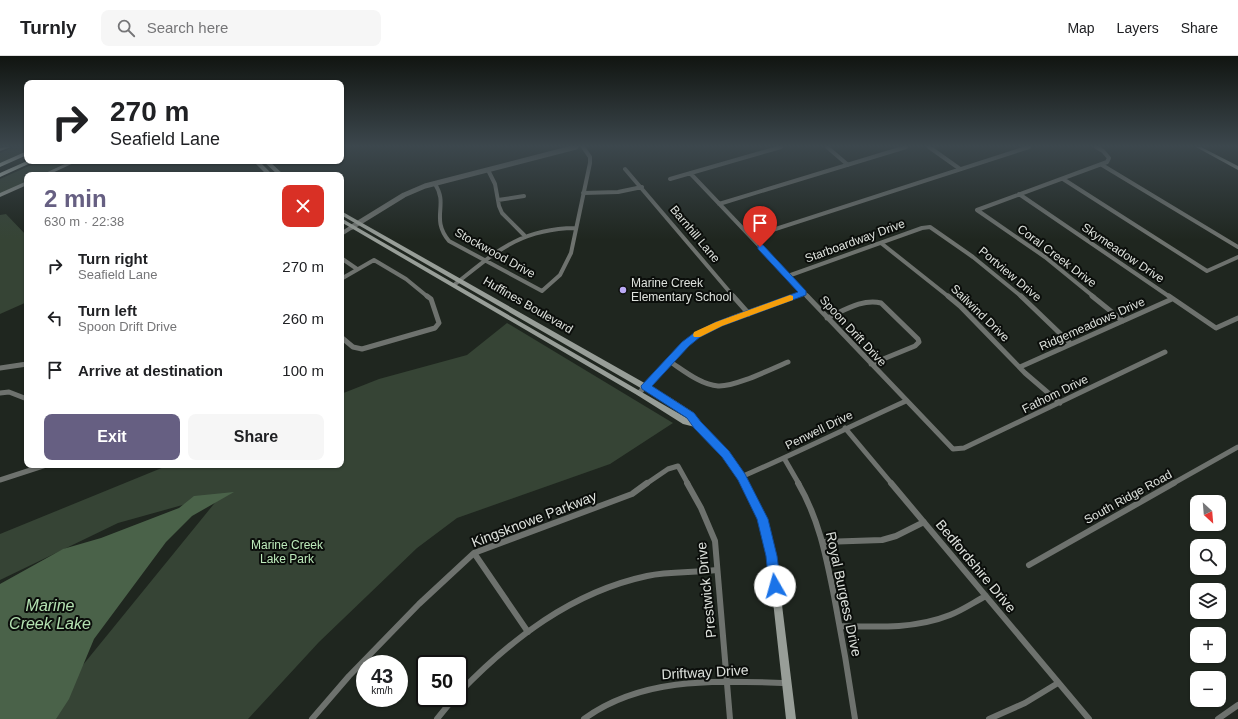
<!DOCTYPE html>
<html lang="en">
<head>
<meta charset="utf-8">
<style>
	:root { --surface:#fff; --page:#f6f6f6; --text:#202124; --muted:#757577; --line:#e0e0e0; --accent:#665f82 }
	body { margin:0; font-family:Arial,sans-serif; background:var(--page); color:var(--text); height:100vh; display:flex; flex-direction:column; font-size:15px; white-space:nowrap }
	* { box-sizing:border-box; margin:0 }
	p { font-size:13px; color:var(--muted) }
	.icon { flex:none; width:22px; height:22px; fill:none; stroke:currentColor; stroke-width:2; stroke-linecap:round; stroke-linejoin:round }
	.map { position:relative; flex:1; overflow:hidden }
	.side { position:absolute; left:24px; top:116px; width:320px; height:296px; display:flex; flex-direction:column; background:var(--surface); border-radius:8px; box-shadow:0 1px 3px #0004 }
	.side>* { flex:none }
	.guide { position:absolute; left:24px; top:24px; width:320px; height:84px; border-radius:8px; box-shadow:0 1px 3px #0004; background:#fff; color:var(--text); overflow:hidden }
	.needle { width:26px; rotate:154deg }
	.tools { position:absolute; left:1190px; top:439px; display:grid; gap:8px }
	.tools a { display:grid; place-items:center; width:36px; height:36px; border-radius:8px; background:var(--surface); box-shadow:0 1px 3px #0004; font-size:20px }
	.speed { position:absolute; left:356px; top:599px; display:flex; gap:8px; font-size:20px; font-weight:700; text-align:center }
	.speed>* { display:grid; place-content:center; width:52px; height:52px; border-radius:50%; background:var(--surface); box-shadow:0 1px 3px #0004; line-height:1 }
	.speed small { font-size:10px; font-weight:400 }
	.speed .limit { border:2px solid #111; border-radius:6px; background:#fff; color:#111 }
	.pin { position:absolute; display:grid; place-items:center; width:34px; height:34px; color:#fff; margin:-41px -17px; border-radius:50% 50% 50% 0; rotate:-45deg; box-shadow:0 0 4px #0007 }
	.pin .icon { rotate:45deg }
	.me { position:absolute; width:44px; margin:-22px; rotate:353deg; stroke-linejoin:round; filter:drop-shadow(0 0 3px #0008) }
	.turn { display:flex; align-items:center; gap:14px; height:84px; padding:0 20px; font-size:18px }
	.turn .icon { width:52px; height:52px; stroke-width:2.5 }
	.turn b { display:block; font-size:28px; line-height:34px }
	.round { display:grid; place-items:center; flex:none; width:42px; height:42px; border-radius:8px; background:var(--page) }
	.headline { display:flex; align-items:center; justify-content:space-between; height:68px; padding:0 20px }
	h1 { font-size:24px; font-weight:700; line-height:30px; color:var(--accent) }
	.cta { display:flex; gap:8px; margin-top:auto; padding:8px 20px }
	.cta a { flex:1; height:46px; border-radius:8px; background:var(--accent); color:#fff; font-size:16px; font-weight:700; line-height:46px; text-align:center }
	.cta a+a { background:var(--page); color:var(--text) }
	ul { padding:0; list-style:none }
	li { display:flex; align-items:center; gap:12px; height:52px; padding:0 20px }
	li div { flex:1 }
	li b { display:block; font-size:15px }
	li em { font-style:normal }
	header { display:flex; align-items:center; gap:24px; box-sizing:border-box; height:56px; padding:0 20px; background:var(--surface); border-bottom:1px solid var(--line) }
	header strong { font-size:19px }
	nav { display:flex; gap:22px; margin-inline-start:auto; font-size:14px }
	.search { width:280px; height:36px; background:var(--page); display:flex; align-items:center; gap:10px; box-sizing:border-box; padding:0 14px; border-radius:8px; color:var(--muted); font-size:15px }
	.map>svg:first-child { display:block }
</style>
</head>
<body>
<header>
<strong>Turnly</strong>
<div class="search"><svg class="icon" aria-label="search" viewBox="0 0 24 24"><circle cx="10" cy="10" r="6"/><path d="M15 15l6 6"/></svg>Search here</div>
<nav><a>Map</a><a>Layers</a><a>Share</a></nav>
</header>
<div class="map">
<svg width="1238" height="663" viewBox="0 0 1238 663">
	<rect width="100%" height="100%" fill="#1f261f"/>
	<path fill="#364435" d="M14,91H27V95L0,107V97Z
		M40,105H71L41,119H27V125L0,138V123Z
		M6,158L27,180V246L0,258V159Z
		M507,267L673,367L610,408L457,462L417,492L319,586L248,663H39L222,438L118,467L0,524V478L169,409H341V338L379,323L467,299Z"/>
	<path fill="#4a6249" d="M234,436L192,460L166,486L94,583L69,643L56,663H0V528L63,493L101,482L179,452L194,440Z"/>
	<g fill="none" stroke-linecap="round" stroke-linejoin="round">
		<path stroke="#6e726e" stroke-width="4" d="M827,91L848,109
			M929,91L960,113
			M1102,109L1238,191
			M625,113L734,241
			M488,114L495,128L499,150L502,157L524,179
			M690,117L808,241
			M670,123L781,91
			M1063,123L1207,215L1238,201
			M435,128C449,149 430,162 449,185L542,235L560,219L571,197L590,107V101L583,91
			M583,137L618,136L642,131
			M1019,138L1170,241
			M498,144L524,140
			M719,148L906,91
			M341,178L352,171
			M751,181L1029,91
			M881,187L949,241
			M341,202L357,213
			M788,220L922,172L930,171L973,201L1022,241
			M341,223L374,204L406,223L428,241
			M454,229C496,196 519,173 575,172
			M793,241L803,237
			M1094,241L1045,201L977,154L1107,106L1109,102L1103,95L1096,91"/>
		<path stroke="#6e726e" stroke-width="5" d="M733,240L749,258
			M807,240L953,393L964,392L1165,296
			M948,240L960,250L1025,317L1060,347
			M1021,240L1071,288
			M1092,240L1123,265
			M1169,240L1216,272L1238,262
			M827,262C843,255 863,242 881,247L918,283L919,286L915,290L871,308
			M341,281L353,291L362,293L435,272L439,267L431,243L427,240
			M669,305C683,314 701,329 718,330C735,331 771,313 788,306
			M1020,311L1172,243
			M0,312L27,308
			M0,337L9,336L27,343
			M639,337C655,321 680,289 698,278C728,261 763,252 795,240
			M845,372L892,428
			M784,402L799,428
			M741,421C796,397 851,370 906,345
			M0,424L46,409
			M646,428L668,413L678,410L688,428
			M1172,428L1238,391"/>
		<path stroke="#6e726e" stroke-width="6" d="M687,427L701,452L715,485L730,663
			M798,427C819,463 826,500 834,540C842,581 849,622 855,663
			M891,427L1089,663
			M823,486L882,484L896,480L924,466
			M474,497L528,576
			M1029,509L1174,427
			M840,570C877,571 915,573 950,559C963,554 974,546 986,540
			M459,637C511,583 572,536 647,520C670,515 694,517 717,514
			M312,663L349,620L419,548L474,497L632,438L647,427
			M437,663L454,642
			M584,663C643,620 718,625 787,627
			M989,663L1025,647L1058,627
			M1218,663L1238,649"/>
		<path stroke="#6e726e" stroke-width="5" d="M352,171L404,139L425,130L576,91"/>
		<path fill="#989e98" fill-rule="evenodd" d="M5,91H11L0,95V92Z
			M1196,91H1201L1238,110V114Z
			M71,105H78L48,119H41Z
			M253,105H259L273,119H267Z
			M263,105H269L284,119H278Z
			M27,125V129L0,141V137Z
			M341,155L671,342L694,357L700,367L728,396L744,419L766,463L776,500L796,663H786L768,500L758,463L738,423L722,400L695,371L683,368L637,339L341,166V162L690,364L688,361L665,346L341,159Z"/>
		<path fill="#d6dfd6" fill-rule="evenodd" d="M27,95V99L0,111V107Z
			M27,105H35L0,121V117Z"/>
	</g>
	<linearGradient id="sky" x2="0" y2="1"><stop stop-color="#111511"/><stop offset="0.49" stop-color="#3c474d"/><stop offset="1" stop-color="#3c474d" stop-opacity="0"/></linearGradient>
	<rect width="1238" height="184" fill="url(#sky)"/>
	<path fill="#1a73e8" stroke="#114b97" d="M760,188L763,189L806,235V239L722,270L700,281L689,290L652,330L694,357L701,366L729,395L745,418L768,463L777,500L781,530L779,534L775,535L771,534L769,530L766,500L757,463L738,424L722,401L694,372L687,362L642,333L641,330L682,286L694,277L716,266L798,236L758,193V189Z"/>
	<path fill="#f59e0b" d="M790,239L793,240V244L722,270L700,281H694L693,279L694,276L716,266Z"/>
	<circle fill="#bbaaf6" stroke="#0b0e0b" stroke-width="1.5" cx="623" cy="234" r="4"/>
	<g text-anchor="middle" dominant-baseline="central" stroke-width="4" stroke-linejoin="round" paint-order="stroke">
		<g font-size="12" fill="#dee2dd" stroke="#0b0e0b">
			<text transform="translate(695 178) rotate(50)">Barnhill Lane</text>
			<text transform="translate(855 185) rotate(-20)">Starboardway Drive</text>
			<text transform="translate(495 197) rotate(29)">Stockwood Drive</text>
			<text transform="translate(1123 197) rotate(34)">Skymeadow Drive</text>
			<text transform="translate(1057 200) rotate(37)">Coral Creek Drive</text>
			<text transform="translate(1010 218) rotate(40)">Portview Drive</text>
			<text transform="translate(528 249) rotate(30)">Huffines Boulevard</text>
			<text transform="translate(980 257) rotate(44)">Sailwind Drive</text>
			<text transform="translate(1092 268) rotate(-24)">Ridgemeadows Drive</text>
			<text transform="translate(853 275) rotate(47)">Spoon Drift Drive</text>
			<text transform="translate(1055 338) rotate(-26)">Fathom Drive</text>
			<text transform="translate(819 374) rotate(-26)">Penwell Drive</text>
			<text transform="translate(1128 441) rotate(-29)">South Ridge Road</text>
		</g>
		<g font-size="12" fill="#dee2dd" stroke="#0b0e0b" text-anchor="start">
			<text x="631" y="227">Marine Creek<tspan x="631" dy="14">Elementary School</tspan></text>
		</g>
		<g font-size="12" fill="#bceaba" stroke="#0b0e0b">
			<text x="287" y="489">Marine Creek<tspan x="287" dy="14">Lake Park</tspan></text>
		</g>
		<g font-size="14" fill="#dee2dd" stroke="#0b0e0b">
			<text transform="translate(534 463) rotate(-21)">Kingsknowe Parkway</text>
			<text transform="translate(976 510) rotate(50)">Bedfordshire Drive</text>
			<text transform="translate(706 534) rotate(-96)">Prestwick Drive</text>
			<text transform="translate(844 538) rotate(78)">Royal Burgess Drive</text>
			<text transform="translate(705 616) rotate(-3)">Driftway Drive</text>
		</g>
		<g font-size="16" font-style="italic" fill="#b3e1b1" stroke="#0b0e0b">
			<text x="50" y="549">Marine<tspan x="50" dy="18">Creek Lake</tspan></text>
		</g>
	</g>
</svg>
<div class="tools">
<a><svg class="needle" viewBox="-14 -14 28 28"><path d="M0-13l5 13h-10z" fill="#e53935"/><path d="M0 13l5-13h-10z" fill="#757577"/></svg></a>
<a><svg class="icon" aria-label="search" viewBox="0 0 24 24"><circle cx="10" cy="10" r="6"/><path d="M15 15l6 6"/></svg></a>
<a><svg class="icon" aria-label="layers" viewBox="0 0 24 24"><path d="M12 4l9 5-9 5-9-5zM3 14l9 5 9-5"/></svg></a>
<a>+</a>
<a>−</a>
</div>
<div class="speed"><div>43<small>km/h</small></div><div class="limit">50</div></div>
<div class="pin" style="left:760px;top:191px;background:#d93025"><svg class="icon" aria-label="arrive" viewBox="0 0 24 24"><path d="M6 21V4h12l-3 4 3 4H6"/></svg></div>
<svg class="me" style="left:775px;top:530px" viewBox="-20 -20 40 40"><circle r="19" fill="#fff"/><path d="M0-13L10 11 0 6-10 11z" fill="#1a73e8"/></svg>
<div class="guide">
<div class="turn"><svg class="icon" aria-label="right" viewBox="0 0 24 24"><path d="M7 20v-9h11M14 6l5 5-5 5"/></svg><div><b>270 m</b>Seafield Lane</div></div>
</div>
<section class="side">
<div class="headline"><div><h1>2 min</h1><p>630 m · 22:38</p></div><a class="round" style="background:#d93025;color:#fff"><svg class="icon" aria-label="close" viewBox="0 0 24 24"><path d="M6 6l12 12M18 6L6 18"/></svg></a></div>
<ul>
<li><svg class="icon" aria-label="right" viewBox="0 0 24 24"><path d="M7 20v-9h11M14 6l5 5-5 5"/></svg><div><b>Turn right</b><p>Seafield Lane</p></div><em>270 m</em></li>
<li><svg class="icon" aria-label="left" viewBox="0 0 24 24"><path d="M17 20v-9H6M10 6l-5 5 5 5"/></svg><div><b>Turn left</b><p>Spoon Drift Drive</p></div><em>260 m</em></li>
<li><svg class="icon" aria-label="arrive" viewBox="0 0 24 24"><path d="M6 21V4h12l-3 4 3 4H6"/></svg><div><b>Arrive at destination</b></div><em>100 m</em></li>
</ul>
<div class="cta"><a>Exit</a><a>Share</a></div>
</section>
</div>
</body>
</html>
